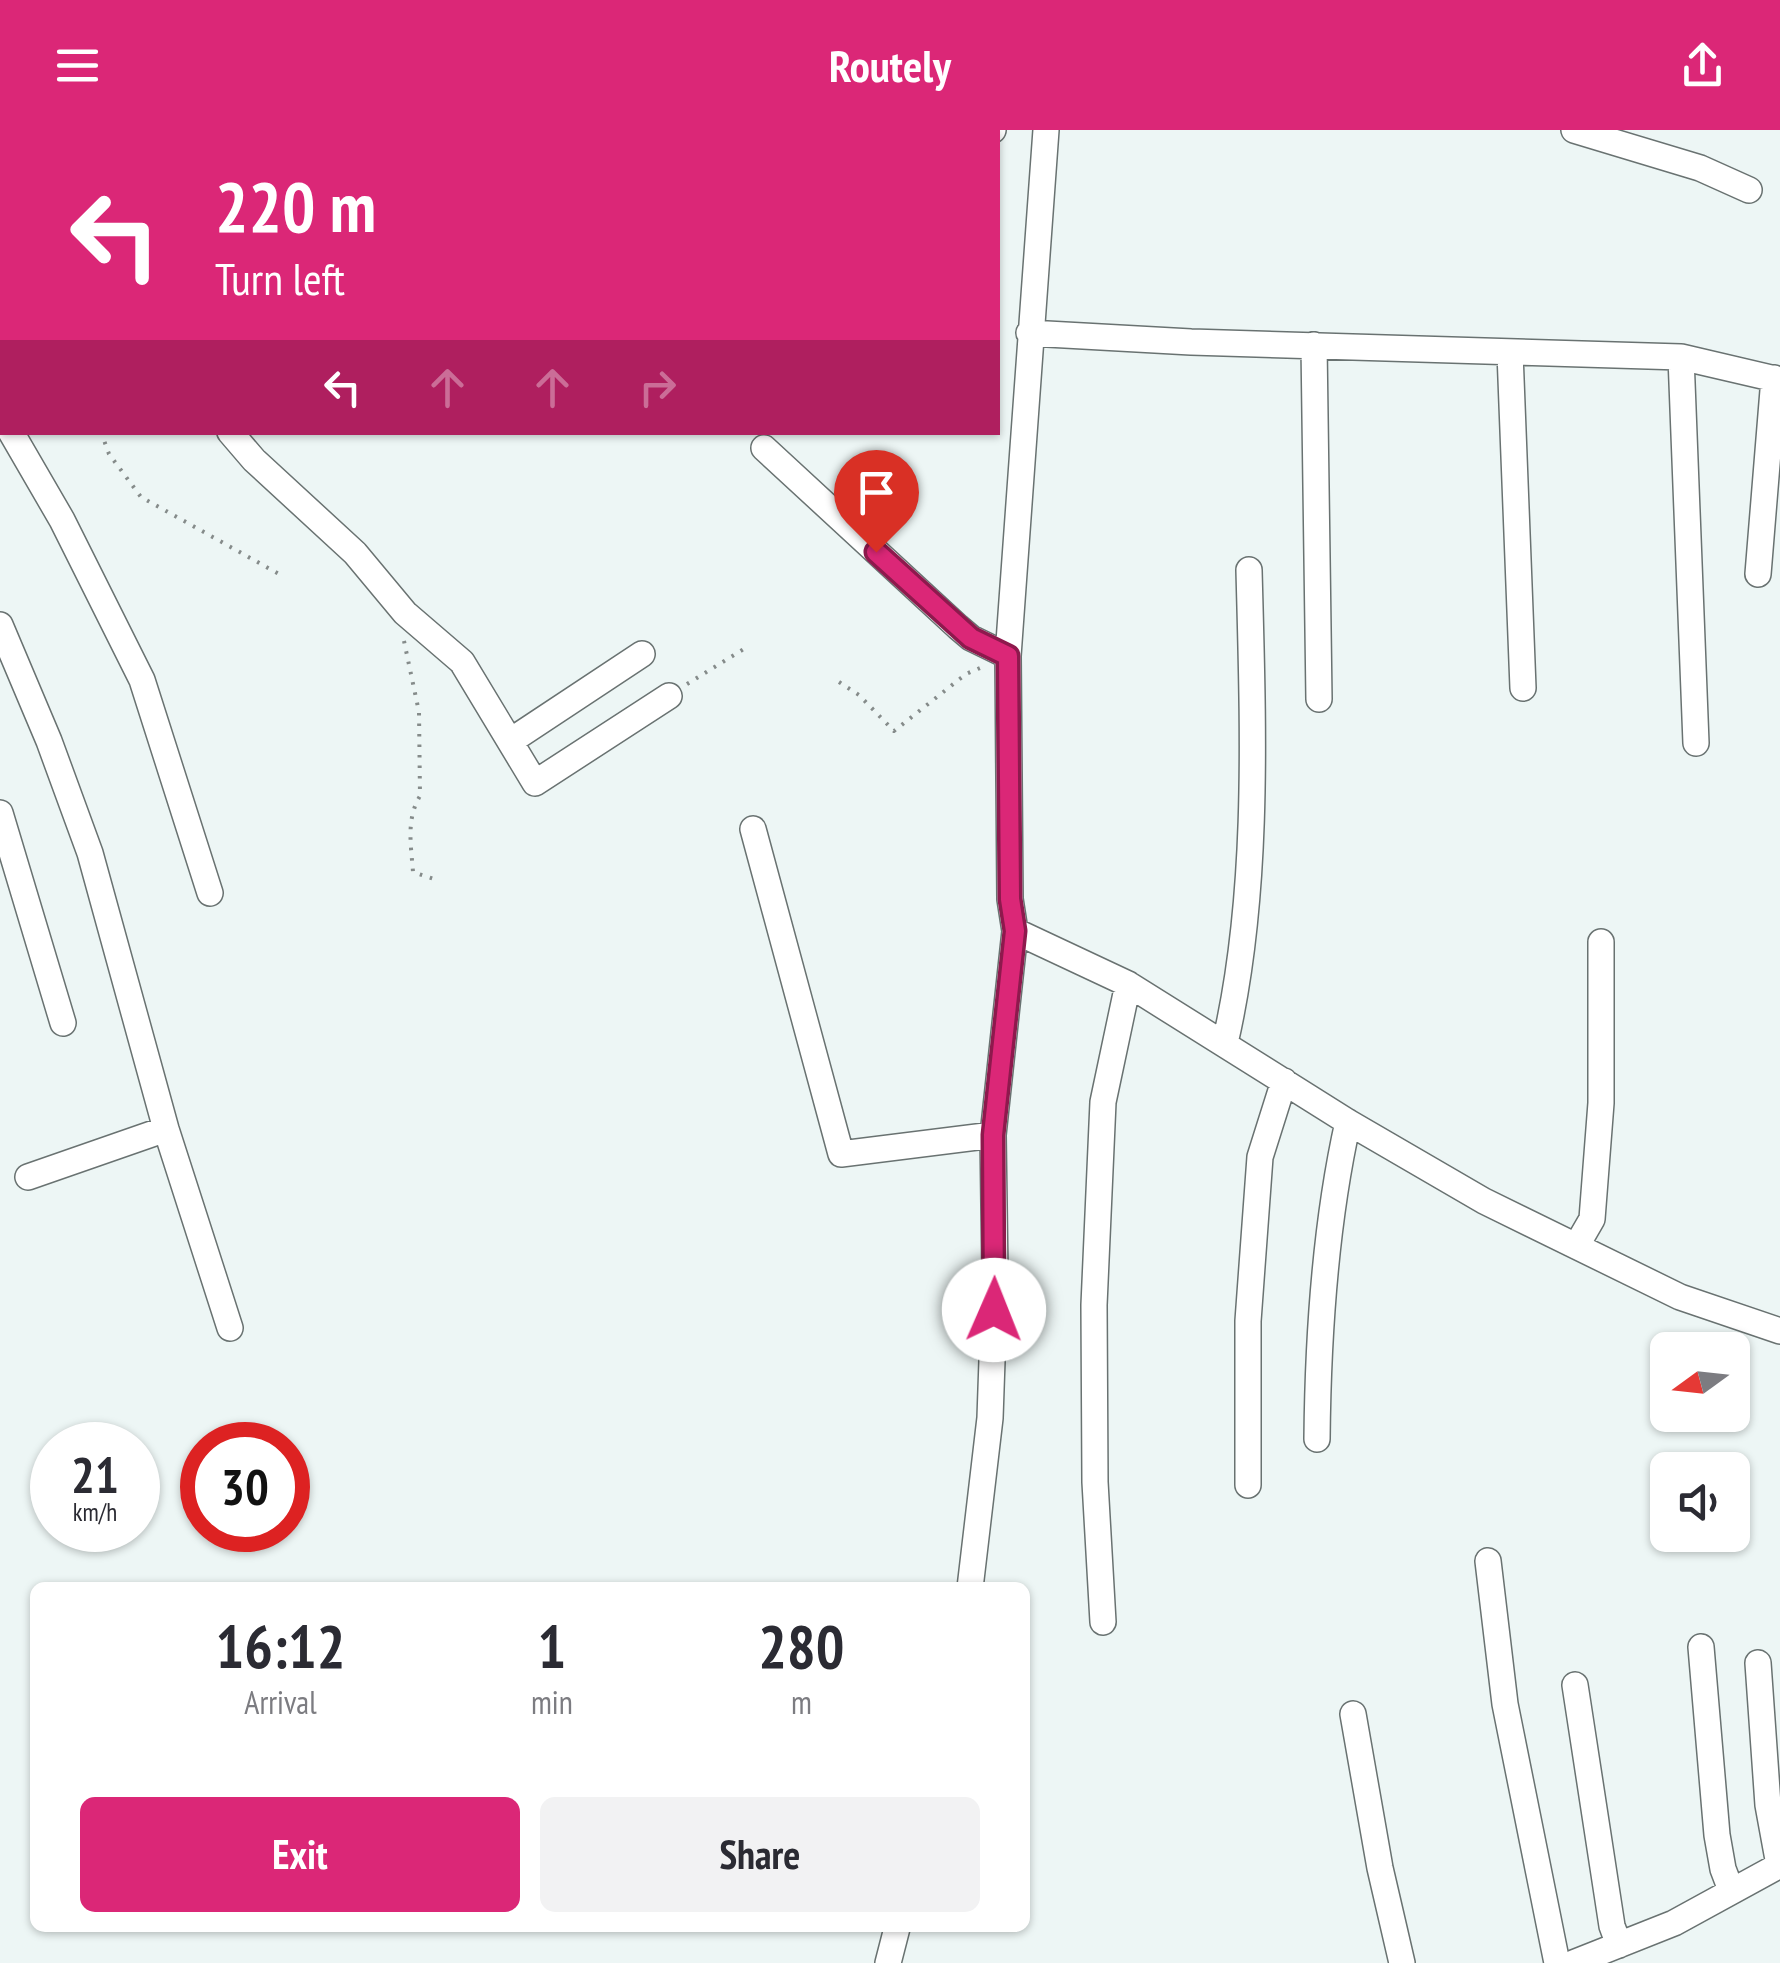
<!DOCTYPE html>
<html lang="en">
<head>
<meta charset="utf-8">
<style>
	:root { --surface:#fff; --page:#f2f2f3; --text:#2b2b33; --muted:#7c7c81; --accent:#db2777 }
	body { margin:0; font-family:"PT Sans Narrow",sans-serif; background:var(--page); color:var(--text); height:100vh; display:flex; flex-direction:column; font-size:38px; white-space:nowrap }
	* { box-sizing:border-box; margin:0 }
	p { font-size:32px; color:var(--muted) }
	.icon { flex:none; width:55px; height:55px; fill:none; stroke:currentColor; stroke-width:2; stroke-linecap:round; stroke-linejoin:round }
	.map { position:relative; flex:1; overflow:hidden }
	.panel { position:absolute; left:30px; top:1452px; width:1000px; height:350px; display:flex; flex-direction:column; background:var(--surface); border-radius:15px; box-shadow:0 2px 8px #0004 }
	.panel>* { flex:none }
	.banner { position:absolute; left:0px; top:0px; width:1000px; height:305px; box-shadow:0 2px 8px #0004; background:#db2777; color:#fff; overflow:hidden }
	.needle { width:65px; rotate:255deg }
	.tools { position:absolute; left:1650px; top:1202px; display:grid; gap:20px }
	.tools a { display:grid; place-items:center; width:100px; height:100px; border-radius:15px; background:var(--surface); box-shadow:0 2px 8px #0004; font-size:50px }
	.speed { position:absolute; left:30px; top:1292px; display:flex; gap:20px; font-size:50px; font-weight:700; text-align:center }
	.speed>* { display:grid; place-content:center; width:130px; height:130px; border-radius:50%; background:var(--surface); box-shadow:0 2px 8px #0004; line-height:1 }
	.speed small { font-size:25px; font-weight:400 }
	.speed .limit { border:15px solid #d22; background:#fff; color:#111 }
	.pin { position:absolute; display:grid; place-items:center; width:85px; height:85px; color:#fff; margin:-102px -42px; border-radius:50% 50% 50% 0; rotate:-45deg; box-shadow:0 0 10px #0007 }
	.pin .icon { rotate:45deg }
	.me { position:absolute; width:110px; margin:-55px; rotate:1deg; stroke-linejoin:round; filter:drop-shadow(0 0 8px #0008) }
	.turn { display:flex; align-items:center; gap:35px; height:210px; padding:0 50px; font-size:45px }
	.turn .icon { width:130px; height:130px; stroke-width:2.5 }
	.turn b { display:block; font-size:70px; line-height:85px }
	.lanes { display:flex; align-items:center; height:95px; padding:0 50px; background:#0003; justify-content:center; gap:50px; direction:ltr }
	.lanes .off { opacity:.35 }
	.eta { display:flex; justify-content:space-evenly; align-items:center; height:170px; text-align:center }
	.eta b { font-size:60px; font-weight:700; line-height:70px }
	.primary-button { display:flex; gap:20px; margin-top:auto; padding:20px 50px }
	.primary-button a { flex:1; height:115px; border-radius:15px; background:var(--accent); color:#fff; font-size:40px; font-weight:700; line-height:115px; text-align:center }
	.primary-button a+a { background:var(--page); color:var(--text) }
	header { display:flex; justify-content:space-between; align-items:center; height:130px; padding:0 50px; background:var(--accent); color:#fff; font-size:45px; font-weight:700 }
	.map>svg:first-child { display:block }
</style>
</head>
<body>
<header><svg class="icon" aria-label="menu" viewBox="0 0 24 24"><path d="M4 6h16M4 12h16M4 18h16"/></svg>Routely<svg class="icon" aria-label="share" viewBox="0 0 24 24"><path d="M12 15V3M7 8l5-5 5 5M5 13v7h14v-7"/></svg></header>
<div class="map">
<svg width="1780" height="1833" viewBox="0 0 1780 1833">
	<rect width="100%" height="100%" fill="#edf6f5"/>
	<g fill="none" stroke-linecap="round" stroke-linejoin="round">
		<defs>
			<path id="minor" d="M1046,0L1008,526L1010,769L1015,801L1128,854L1348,992L1484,1071L1680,1167L1780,1201
				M1574,0L1700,38L1749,60
				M465,2L467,0
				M988,2L993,0
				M1029,203L1191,212L1681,227L1780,250
				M1314,215L1319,569
				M1510,223L1523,558
				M1681,227L1696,613
				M11,302L62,390L142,550L210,763
				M230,302L254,330L355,423L405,483L462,532L535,653L669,566
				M764,318L958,497L971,508L1008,526
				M1758,444L1774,248
				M0,495L49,611L90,723L166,999L230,1198
				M512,610L642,524
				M0,683L63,893
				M753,699L841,1024L993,1005
				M1225,913C1260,762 1253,594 1249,440
				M28,1047L166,999
				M1577,1115L1592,1089L1601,973V812
				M1317,1309C1318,1203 1325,1095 1348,992
				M1248,1355V1191L1260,1027L1284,951
				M1488,1431L1505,1574L1557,1833
				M970,1458L990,1288L995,1144L993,1005L1015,801
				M1103,1492L1095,1352L1094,1175L1103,972L1128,854
				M1701,1517L1717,1705L1723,1739L1731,1760
				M1758,1533L1768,1675L1779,1735
				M1575,1555L1612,1796L1619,1815
				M1353,1584L1380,1738L1402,1833
				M888,1833L897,1798
				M1573,1833L1674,1793L1780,1735"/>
		</defs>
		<use href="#minor" stroke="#697271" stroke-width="28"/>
		<path stroke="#858b8a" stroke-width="4" stroke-dasharray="2.5 8" stroke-linecap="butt" d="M89,2L91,0
			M101,302L109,324L141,367L279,444
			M404,511L419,582L420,666C406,689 411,715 413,742L437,750
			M839,552L859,565L894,601L966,544L980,538
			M687,554L747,517"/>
		<use href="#minor" stroke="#fff" stroke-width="25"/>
	</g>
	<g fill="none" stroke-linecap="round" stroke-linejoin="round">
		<defs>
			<path id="route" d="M876,422L971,508L1008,526L1010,769L1015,801L993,1005L994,1180"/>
		</defs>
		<use href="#route" stroke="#8e194d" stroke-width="25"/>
		<use href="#route" stroke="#db2777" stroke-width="18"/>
	</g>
</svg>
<div class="tools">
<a><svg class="needle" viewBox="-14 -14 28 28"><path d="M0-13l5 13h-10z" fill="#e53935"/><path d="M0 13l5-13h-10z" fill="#7c7c81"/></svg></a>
<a><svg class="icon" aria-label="sound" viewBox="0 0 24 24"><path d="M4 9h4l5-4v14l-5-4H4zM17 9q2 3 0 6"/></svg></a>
</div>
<div class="speed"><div>21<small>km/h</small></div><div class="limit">30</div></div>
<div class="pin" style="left:876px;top:422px;background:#d93025"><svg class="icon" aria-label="arrive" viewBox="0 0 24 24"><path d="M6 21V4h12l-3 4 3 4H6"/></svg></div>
<svg class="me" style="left:994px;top:1180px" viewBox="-20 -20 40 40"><circle r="19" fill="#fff"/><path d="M0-13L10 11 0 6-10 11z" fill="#db2777"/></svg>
<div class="banner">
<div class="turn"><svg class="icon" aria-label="left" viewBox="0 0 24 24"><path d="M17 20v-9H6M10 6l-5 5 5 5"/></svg><div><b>220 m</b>Turn left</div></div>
<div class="lanes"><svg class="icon" aria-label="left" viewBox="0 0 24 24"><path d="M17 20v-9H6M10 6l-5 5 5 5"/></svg><svg class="icon off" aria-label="ahead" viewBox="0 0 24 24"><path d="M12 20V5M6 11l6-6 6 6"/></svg><svg class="icon off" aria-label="ahead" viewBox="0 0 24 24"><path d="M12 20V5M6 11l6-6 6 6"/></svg><svg class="icon off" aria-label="right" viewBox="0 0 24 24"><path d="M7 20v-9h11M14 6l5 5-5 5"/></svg></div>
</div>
<section class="panel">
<div class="eta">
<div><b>16:12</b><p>Arrival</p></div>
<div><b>1</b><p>min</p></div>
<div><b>280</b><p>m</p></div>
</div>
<div class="primary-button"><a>Exit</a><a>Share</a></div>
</section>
</div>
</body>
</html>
